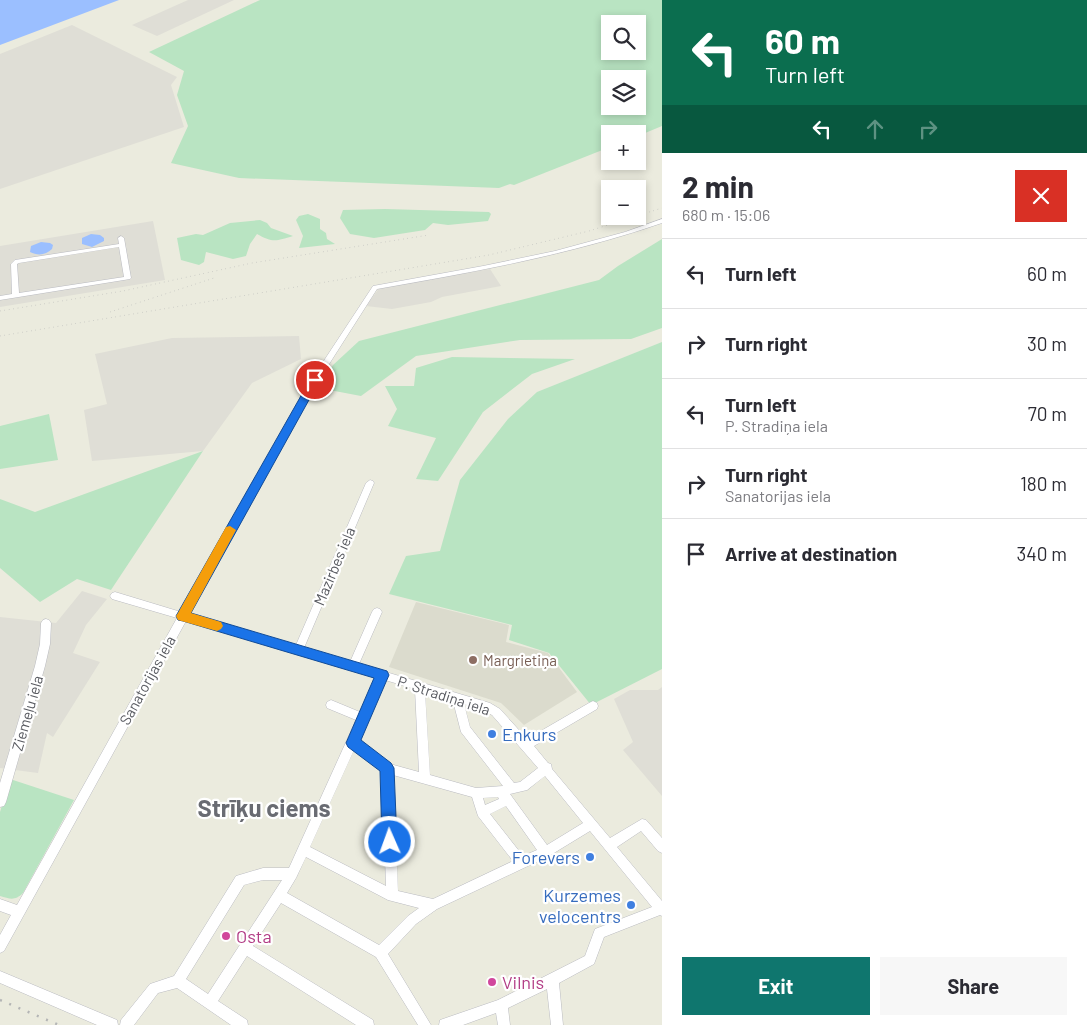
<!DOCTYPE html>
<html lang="en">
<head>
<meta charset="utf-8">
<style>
	:root { --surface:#fff; --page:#f7f7f7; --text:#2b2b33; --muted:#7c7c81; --line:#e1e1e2; --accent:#0f766e }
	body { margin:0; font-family:Barlow,sans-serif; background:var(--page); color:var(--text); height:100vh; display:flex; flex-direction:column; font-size:19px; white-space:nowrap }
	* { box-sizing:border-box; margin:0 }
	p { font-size:16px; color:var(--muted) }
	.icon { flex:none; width:28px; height:28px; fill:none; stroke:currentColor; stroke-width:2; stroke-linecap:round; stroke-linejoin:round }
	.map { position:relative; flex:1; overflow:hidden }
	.details { display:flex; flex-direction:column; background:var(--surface); width:425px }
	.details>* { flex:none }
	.banner { background:#0b6e4f; color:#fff; overflow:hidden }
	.controls { position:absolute; left:601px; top:15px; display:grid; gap:10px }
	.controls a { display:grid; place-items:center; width:45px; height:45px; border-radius:0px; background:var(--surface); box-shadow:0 2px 8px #0003; font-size:25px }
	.pin { position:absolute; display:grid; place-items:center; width:42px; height:42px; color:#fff; margin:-21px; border:2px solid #fff; border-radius:50%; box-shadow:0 1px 5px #0007 }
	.me { position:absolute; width:55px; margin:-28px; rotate:358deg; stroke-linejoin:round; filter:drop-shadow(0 0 4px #0008) }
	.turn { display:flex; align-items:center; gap:18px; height:105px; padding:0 20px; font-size:22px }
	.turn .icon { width:65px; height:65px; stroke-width:2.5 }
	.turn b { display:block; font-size:35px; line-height:42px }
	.lanes { display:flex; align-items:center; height:48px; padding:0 20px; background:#0003; justify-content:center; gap:25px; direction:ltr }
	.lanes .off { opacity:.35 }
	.round { display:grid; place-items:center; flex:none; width:52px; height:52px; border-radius:0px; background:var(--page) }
	.headline { display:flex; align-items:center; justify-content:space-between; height:85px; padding:0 20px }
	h1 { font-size:30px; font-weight:700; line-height:38px }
	.action { display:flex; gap:10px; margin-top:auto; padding:10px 20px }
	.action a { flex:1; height:58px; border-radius:0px; background:var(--accent); color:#fff; font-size:20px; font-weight:700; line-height:58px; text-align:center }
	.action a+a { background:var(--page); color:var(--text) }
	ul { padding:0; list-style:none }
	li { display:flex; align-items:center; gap:15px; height:70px; padding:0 20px; border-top:1px solid var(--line) }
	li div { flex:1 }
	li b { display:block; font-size:19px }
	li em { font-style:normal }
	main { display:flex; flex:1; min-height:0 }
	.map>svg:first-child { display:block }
</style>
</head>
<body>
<main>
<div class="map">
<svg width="662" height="1025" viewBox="0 0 662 1025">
	<rect width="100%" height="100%" fill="#ebebde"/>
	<path fill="#dfded6" d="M188,0H234L157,36L132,25Z
		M72,25L177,77L171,85L184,127L0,189V54Z
		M153,221L165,280L0,307V246Z
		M490,269L501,286L442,297L431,302L392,309L366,306L380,287Z
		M299,336L301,359L252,383L203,451L92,461L84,410L107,404L95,354L172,338Z
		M82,591L107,599L86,625L73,653L100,662L53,737L47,733L38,773L0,768V617L56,623Z
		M662,687V796L623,750L633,742L614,699L630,690H658Z"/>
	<path fill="#dbdbcd" d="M416,602L509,625L506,642L548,653L577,692L524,725L501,703L389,667Z"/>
	<path fill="#b9e4c2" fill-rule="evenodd" d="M260,0H662V126L638,136V134H610V147L514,185L510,184L499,188L239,178L171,163L188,126L177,95L184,71L149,52ZM610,24H638V51H610ZM610,79H638V106H610Z
		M385,209L489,212L491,214L488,221L448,225L433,223L425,230L374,238L350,234L340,218L343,210Z
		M308,214L320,219V229L326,233L327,239L335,244L299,248L303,236L296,220L299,216Z
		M260,220L267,223L271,228L293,236C276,241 273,243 257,234L250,244L246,256L233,259L206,252L204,262L199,265L181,260L177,238L196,234L203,235L230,223Z
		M662,239V328L631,339L520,340L416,356L361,396L319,388L333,365L359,341L599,280L618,266Z
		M662,342V669L591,705L549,653L509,640L512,625L389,594L406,556L440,551L460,480L508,419L537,392Z
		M452,357L575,359L532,374L483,412L438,481L416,479L436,438L388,426L397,409L385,386H414L416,368Z
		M49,414L58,460L0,469V426Z
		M203,451L111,590L77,579L40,602L0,568V499L35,512Z
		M10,779L74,800L23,893C15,901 10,899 0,896V812Z"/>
	<path fill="#9bbfff" d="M0,0H119L0,45Z
		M91,234L100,235L104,238V241L92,247L82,244V238Z
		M41,242L50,243L53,245L52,249C46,255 38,256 30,252L31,246Z"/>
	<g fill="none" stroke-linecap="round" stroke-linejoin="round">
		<defs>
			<path id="minor" d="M662,219V223C569,255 474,272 377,289L310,394L189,614L296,645L366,483L370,480L373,481L374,483L304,648L350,662L372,612L374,609L377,608L380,609L382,612L359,664L490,703L500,709L527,739L589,703L593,701L597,703L598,706L597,709L534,746L548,763L551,764L552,769L610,838L642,819L646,820L662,838V853L658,851L641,831L617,847L662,901V916L660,915L604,937L594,964L559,983L563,1025H551L547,989L508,1008L510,1025H498L496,1013L463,1025H439L440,1020L498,1000L585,956L595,929L652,907L590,831L549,856L437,909L416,924L388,954L431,1025H418L376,957L281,903L253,946L373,1020L374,1025H356L247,956L218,1001L247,1020L248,1025H231L177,988L158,993L134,1025H120L121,1020L150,984L174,976L236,876L263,868H289L356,720L327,708L326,705L327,702L331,700L360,712L376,678L186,621L4,951L0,953V935L11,915L0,911V899L17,905L177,618L112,599L110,596L112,593L115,592L181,612L302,394L373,286L483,266L555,251L625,232ZM385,680L415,689L419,772L390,764L358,740L366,723L369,719L368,717ZM425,692L453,701L461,732L503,786L476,788L430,775ZM464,704L483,710L492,715L538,768L520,782L514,783L470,727ZM354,750L382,770L386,886L310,847ZM393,775L472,797L478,816L513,861L433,899L398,891ZM545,776L583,823L547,845L510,794L527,790ZM498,797L499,799L485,805L483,798ZM506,806L537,850L523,856L490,814ZM306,857L388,900L419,908L408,916L379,945L287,893L296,878ZM263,880H282L208,994L186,979L244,885Z
				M121,236L124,238L131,278L130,279L0,300V296L12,294L11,264L15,260L119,244L118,238ZM119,247L124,277L19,293L17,264L19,263Z
				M46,619L49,620L51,623L50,644L45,666L6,802L4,806L0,807V783L35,666L40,644L41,623L43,620Z
				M0,971L117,1020L118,1025H97L0,983Z"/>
		</defs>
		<use href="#minor" stroke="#babbc1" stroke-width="1"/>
		<use href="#minor" fill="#fff" fill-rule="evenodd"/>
		<path stroke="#b4b5b5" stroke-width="1" stroke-dasharray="0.5 4" stroke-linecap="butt" d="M0,311L123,291L252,263L429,235
			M110,312L214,278
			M0,336L489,255L589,231L662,208"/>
		<path stroke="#b4b5b5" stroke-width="2.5" stroke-dasharray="2 8" stroke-linecap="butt" d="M0,1000L59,1025"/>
	</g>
	<path fill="#1a73e8" stroke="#114b97" d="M315,376L320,380L191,613L387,671L389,675L361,740L391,763L394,768L397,842L395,847L390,849L384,847L382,842L380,771L348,747L346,743L374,678L183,621L178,620L176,616L310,380Z"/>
	<path fill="#f59e0b" d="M230,526L236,530L191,613L221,622L223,626L221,629L217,631L178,620L176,616L178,613L226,527Z"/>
	<circle fill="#8d6e63" stroke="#fff" stroke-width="2" cx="473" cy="660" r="5"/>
	<g fill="#3f7fe0" stroke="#fff" stroke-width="2">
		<circle cx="492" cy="734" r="5"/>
		<circle cx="590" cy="857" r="5"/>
		<circle cx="631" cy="905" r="5"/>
	</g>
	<g fill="#d1479c" stroke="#fff" stroke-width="2">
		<circle cx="226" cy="936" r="5"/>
		<circle cx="492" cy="982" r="5"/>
	</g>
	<g text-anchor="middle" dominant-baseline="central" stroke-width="4.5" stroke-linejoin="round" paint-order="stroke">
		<g font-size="15" fill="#585a60" stroke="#fff">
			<text transform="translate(334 566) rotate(-67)">Mazirbes iela</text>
			<text transform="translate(147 680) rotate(-61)">Sanatorijas iela</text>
			<text transform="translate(444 695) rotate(18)">P. Stradiņa iela</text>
			<text transform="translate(27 713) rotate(-74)">Ziemeļu iela</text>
		</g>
		<g font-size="15" fill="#785e54" stroke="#fff" text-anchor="start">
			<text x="483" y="660">Margrietiņa</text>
		</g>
		<g font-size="18" fill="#366cbe" stroke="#fff" text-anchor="end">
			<text x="502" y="734" text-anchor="start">Enkurs</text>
			<text x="580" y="857">Forevers</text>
			<text x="621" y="895">Kurzemes<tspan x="621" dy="21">velocentrs</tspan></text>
		</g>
		<g font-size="18" fill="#b23c85" stroke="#fff" text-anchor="start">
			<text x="236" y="936">Osta</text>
			<text x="502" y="982">Vilnis</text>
		</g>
		<g font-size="24" font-weight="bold" fill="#696b72" stroke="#fff">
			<text x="264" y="807">Strīķu ciems</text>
		</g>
	</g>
</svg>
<div class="controls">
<a><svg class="icon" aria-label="search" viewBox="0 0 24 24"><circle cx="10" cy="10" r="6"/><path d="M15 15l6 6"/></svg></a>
<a><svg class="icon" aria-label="layers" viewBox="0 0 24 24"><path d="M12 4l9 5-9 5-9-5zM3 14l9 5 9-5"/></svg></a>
<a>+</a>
<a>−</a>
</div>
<div class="pin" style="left:315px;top:380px;background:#d93025"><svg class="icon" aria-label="arrive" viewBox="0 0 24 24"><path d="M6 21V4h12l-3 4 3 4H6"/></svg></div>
<svg class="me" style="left:390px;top:842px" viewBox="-20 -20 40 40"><circle r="17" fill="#1a73e8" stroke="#fff" stroke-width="3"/><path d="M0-11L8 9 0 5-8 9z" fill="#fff"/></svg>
</div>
<section class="details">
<div class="banner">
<div class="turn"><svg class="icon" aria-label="left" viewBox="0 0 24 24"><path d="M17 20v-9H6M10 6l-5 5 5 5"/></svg><div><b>60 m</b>Turn left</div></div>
<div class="lanes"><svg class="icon" aria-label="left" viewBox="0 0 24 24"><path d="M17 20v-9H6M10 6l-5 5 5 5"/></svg><svg class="icon off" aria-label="ahead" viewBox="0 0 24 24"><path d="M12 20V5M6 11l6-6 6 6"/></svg><svg class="icon off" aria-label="right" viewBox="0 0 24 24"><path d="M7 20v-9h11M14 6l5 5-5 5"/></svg></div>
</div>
<div class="headline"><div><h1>2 min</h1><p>680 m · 15:06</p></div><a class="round" style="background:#d93025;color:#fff"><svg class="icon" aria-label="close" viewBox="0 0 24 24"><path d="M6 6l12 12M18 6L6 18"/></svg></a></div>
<ul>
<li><svg class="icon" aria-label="left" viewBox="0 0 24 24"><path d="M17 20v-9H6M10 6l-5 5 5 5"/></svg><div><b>Turn left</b></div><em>60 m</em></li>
<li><svg class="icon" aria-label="right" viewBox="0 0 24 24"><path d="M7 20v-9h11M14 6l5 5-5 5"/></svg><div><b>Turn right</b></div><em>30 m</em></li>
<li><svg class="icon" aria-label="left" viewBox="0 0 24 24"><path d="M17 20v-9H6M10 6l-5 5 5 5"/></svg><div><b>Turn left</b><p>P. Stradiņa iela</p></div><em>70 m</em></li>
<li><svg class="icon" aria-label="right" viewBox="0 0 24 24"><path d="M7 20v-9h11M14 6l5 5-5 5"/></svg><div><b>Turn right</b><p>Sanatorijas iela</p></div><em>180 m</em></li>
<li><svg class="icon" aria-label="arrive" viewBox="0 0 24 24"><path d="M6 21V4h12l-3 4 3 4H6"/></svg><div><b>Arrive at destination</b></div><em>340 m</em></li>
</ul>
<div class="action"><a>Exit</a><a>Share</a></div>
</section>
</main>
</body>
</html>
